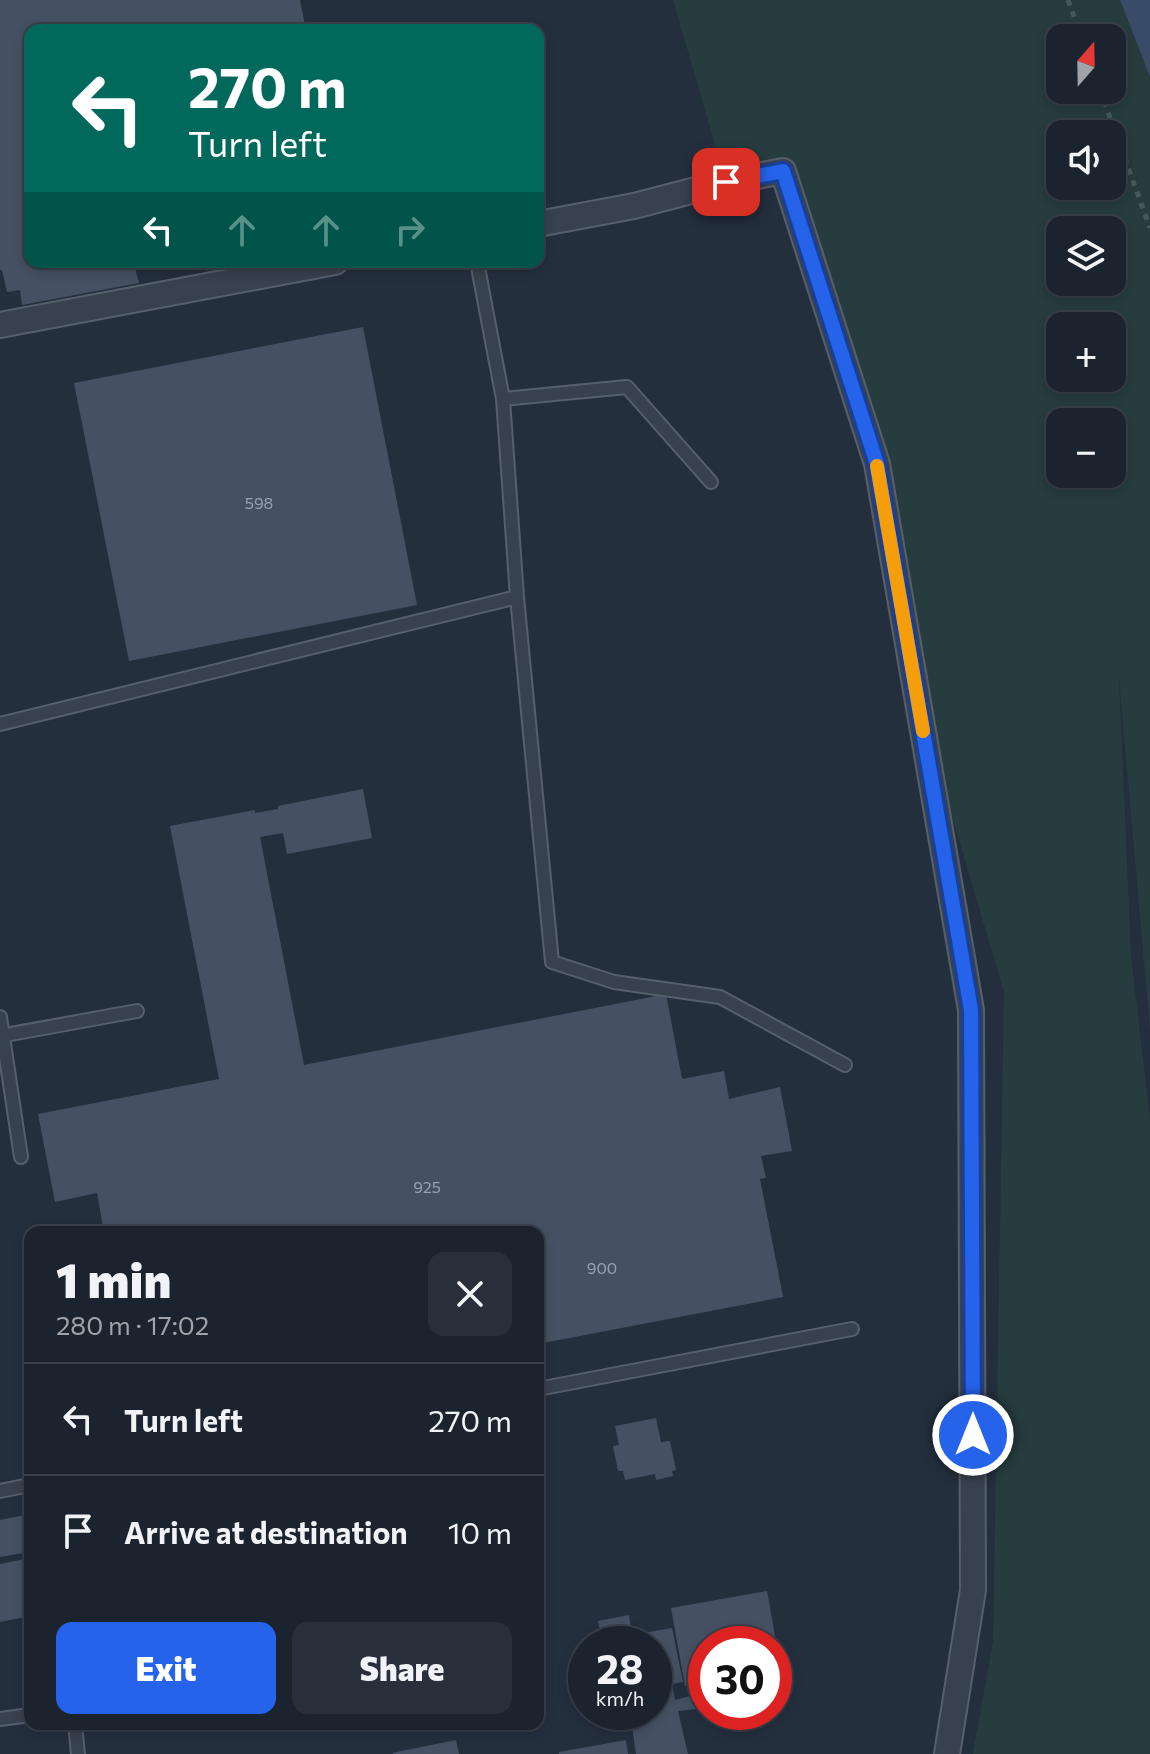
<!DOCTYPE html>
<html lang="en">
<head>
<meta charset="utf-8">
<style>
	:root { --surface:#1b232e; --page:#282f3a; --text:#f1f3f6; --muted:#a0a4aa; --line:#39404a; --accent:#2563eb }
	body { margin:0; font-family:Commissioner,sans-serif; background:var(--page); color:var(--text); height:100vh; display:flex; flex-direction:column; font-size:30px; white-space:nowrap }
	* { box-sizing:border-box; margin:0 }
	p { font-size:26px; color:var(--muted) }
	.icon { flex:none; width:44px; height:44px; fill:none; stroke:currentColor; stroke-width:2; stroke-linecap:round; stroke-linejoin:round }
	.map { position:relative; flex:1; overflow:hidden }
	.details { position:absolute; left:24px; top:1226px; width:520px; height:504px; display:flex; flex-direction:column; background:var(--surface); border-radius:16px; box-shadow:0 4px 12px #0003,0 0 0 2px var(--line) }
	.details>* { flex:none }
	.banner { position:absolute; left:24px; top:24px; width:520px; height:244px; border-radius:16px; box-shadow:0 4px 12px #0003,0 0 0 2px var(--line); background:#00695c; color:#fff; overflow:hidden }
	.needle { width:52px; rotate:20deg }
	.tools { position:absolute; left:1046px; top:24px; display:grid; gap:16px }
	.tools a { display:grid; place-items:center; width:80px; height:80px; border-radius:16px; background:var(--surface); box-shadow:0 4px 12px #0003,0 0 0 2px var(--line); font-size:40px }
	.speed { position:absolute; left:568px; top:1626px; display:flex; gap:16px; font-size:40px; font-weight:700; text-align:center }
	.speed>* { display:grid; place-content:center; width:104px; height:104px; border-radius:50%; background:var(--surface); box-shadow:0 4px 12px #0003,0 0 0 2px var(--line); line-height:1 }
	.speed small { font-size:20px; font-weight:400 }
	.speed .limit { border:12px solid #d22; background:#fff; color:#111 }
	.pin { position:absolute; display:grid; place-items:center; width:68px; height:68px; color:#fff; margin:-34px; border-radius:16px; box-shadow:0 4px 12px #0006 }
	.me { position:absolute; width:88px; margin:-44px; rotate:0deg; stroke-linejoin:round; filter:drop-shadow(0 0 6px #0008) }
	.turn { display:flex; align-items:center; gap:28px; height:168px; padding:0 32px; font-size:36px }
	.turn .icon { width:104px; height:104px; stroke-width:2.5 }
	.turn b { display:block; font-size:56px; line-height:68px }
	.lanes { display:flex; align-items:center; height:76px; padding:0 32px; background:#0003; justify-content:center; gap:40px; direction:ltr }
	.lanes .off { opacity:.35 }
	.round { display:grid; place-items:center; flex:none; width:84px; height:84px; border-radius:16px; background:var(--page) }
	.head { display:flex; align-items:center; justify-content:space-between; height:136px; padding:0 32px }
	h1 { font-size:48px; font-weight:800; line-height:60px }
	.action { display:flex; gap:16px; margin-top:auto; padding:16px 32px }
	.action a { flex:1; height:92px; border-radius:16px; background:var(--accent); color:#fff; font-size:32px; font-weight:800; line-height:92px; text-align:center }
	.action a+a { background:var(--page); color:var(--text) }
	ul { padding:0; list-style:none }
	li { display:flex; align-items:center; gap:24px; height:112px; padding:0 32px; border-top:2px solid var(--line) }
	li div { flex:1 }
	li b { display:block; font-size:30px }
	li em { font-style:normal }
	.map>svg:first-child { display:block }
</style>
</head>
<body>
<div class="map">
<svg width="1150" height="1754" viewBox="0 0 1150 1754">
	<rect width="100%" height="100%" fill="#242f3e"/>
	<path fill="#263c3f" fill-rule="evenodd" d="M673,0H1120L1150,77V1030L1119,678L1131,956L1150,1120V1754H973L993,1641L1004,992L919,705L877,464L783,172L726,182ZM1060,38H1112V90H1060ZM1060,134H1112V186H1060ZM1060,230H1112V282H1060ZM1060,326H1112V378H1060ZM1060,422H1112V474H1060Z"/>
	<path fill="#394c67" d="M1120,0H1150V77Z"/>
	<path fill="#455162" d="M0,0H300L306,30H30V262H148L149,266L135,268L139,283L22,305L20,290L7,292L2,270H0Z
		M363,327L417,605L129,661L74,383Z
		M363,789L372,838L287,854L283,833L260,837L304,1065L666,994L682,1079L724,1071L729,1099L780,1087L792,1151L761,1156L766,1178L760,1179L783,1297L538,1344V1232H104L97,1193L55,1202L38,1114L219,1079L170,826L255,810V813L278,809V806Z
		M656,1418L661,1442L670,1441L676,1470L672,1471L673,1476L656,1480L655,1474L625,1480L623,1471H618L613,1446L619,1445L615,1426Z
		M538,1442L546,1470L538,1472Z
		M30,1514V1552L0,1557V1520Z
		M30,1558V1616L0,1622V1564Z
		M767,1591L781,1669L774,1670V1644H706V1682L685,1686L671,1608Z
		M629,1615L632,1635L672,1628L683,1682L672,1684L675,1700L694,1695L697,1709L678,1711L688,1754H636L630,1712H654V1644H603L598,1621Z
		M456,1740L459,1754H393L392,1753Z
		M626,1740L628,1754H559V1752Z"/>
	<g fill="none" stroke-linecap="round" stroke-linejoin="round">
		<defs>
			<path id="service" d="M477,262L503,399L517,597L552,962L614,982L720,997L845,1065
				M503,399L627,387L711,482
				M0,724L517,597
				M0,1017L21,1157
				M0,1036L137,1011
				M538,1389L852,1329
				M0,1491L30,1485
				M0,1719L30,1715
				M75,1724L78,1754"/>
			<path id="minor" d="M538,224L634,206L726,182L783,171L877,464L971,1010L973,1590L947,1754
				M0,325L335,262"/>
		</defs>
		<use href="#service" stroke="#565f6c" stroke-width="16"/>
		<use href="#minor" stroke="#565f6c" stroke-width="28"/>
		<path stroke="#44595c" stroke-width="5" stroke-dasharray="6 6" stroke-linecap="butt" d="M1068,0L1082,38
			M1100,90L1150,228"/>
		<use href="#service" stroke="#38414e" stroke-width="12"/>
		<use href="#minor" stroke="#38414e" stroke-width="24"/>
	</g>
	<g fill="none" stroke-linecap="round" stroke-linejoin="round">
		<defs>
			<path id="route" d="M726,182L783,171L877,464L971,1010L973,1435"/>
		</defs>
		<use href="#route" stroke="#184099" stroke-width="20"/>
		<use href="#route" stroke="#2563eb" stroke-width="14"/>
		<path stroke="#f59e0b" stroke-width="14" d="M877,466L923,731"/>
	</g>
	<g text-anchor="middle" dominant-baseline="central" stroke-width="6" stroke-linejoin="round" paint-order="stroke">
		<g font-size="16" fill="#98a1af">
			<text x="259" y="502">598</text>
			<text x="427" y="1186">925</text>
			<text x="602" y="1267">900</text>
		</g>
	</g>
</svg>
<div class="tools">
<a><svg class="needle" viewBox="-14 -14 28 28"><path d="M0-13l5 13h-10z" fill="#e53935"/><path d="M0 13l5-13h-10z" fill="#a0a4aa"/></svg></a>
<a><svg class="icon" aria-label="sound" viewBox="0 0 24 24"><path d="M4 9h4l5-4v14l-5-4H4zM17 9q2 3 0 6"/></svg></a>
<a><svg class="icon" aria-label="layers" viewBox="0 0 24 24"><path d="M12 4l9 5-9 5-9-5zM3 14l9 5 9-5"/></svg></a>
<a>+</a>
<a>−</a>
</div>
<div class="speed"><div>28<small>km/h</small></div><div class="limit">30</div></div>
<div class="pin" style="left:726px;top:182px;background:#d93025"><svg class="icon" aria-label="arrive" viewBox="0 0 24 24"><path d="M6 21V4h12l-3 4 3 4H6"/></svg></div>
<svg class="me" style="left:973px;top:1435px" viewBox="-20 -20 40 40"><circle r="17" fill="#2563eb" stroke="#fff" stroke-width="3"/><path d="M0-11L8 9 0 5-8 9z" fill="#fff"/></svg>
<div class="banner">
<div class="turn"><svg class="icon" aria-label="left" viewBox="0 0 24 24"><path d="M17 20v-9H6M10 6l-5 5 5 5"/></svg><div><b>270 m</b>Turn left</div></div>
<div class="lanes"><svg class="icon" aria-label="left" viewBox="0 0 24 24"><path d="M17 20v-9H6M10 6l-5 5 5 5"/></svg><svg class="icon off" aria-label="ahead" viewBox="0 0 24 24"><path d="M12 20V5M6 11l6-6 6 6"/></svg><svg class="icon off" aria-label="ahead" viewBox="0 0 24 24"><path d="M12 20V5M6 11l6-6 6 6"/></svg><svg class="icon off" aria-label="right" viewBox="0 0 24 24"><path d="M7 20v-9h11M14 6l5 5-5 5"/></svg></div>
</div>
<section class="details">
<div class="head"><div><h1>1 min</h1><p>280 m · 17:02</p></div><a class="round"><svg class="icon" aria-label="close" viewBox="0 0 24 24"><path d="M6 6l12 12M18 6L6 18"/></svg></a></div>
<ul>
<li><svg class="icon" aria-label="left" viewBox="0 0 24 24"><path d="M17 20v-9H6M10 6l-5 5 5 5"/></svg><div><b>Turn left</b></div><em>270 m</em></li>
<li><svg class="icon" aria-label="arrive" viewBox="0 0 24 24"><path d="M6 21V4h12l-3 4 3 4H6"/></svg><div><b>Arrive at destination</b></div><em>10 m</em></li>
</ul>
<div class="action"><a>Exit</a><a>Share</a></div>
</section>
</div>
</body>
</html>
